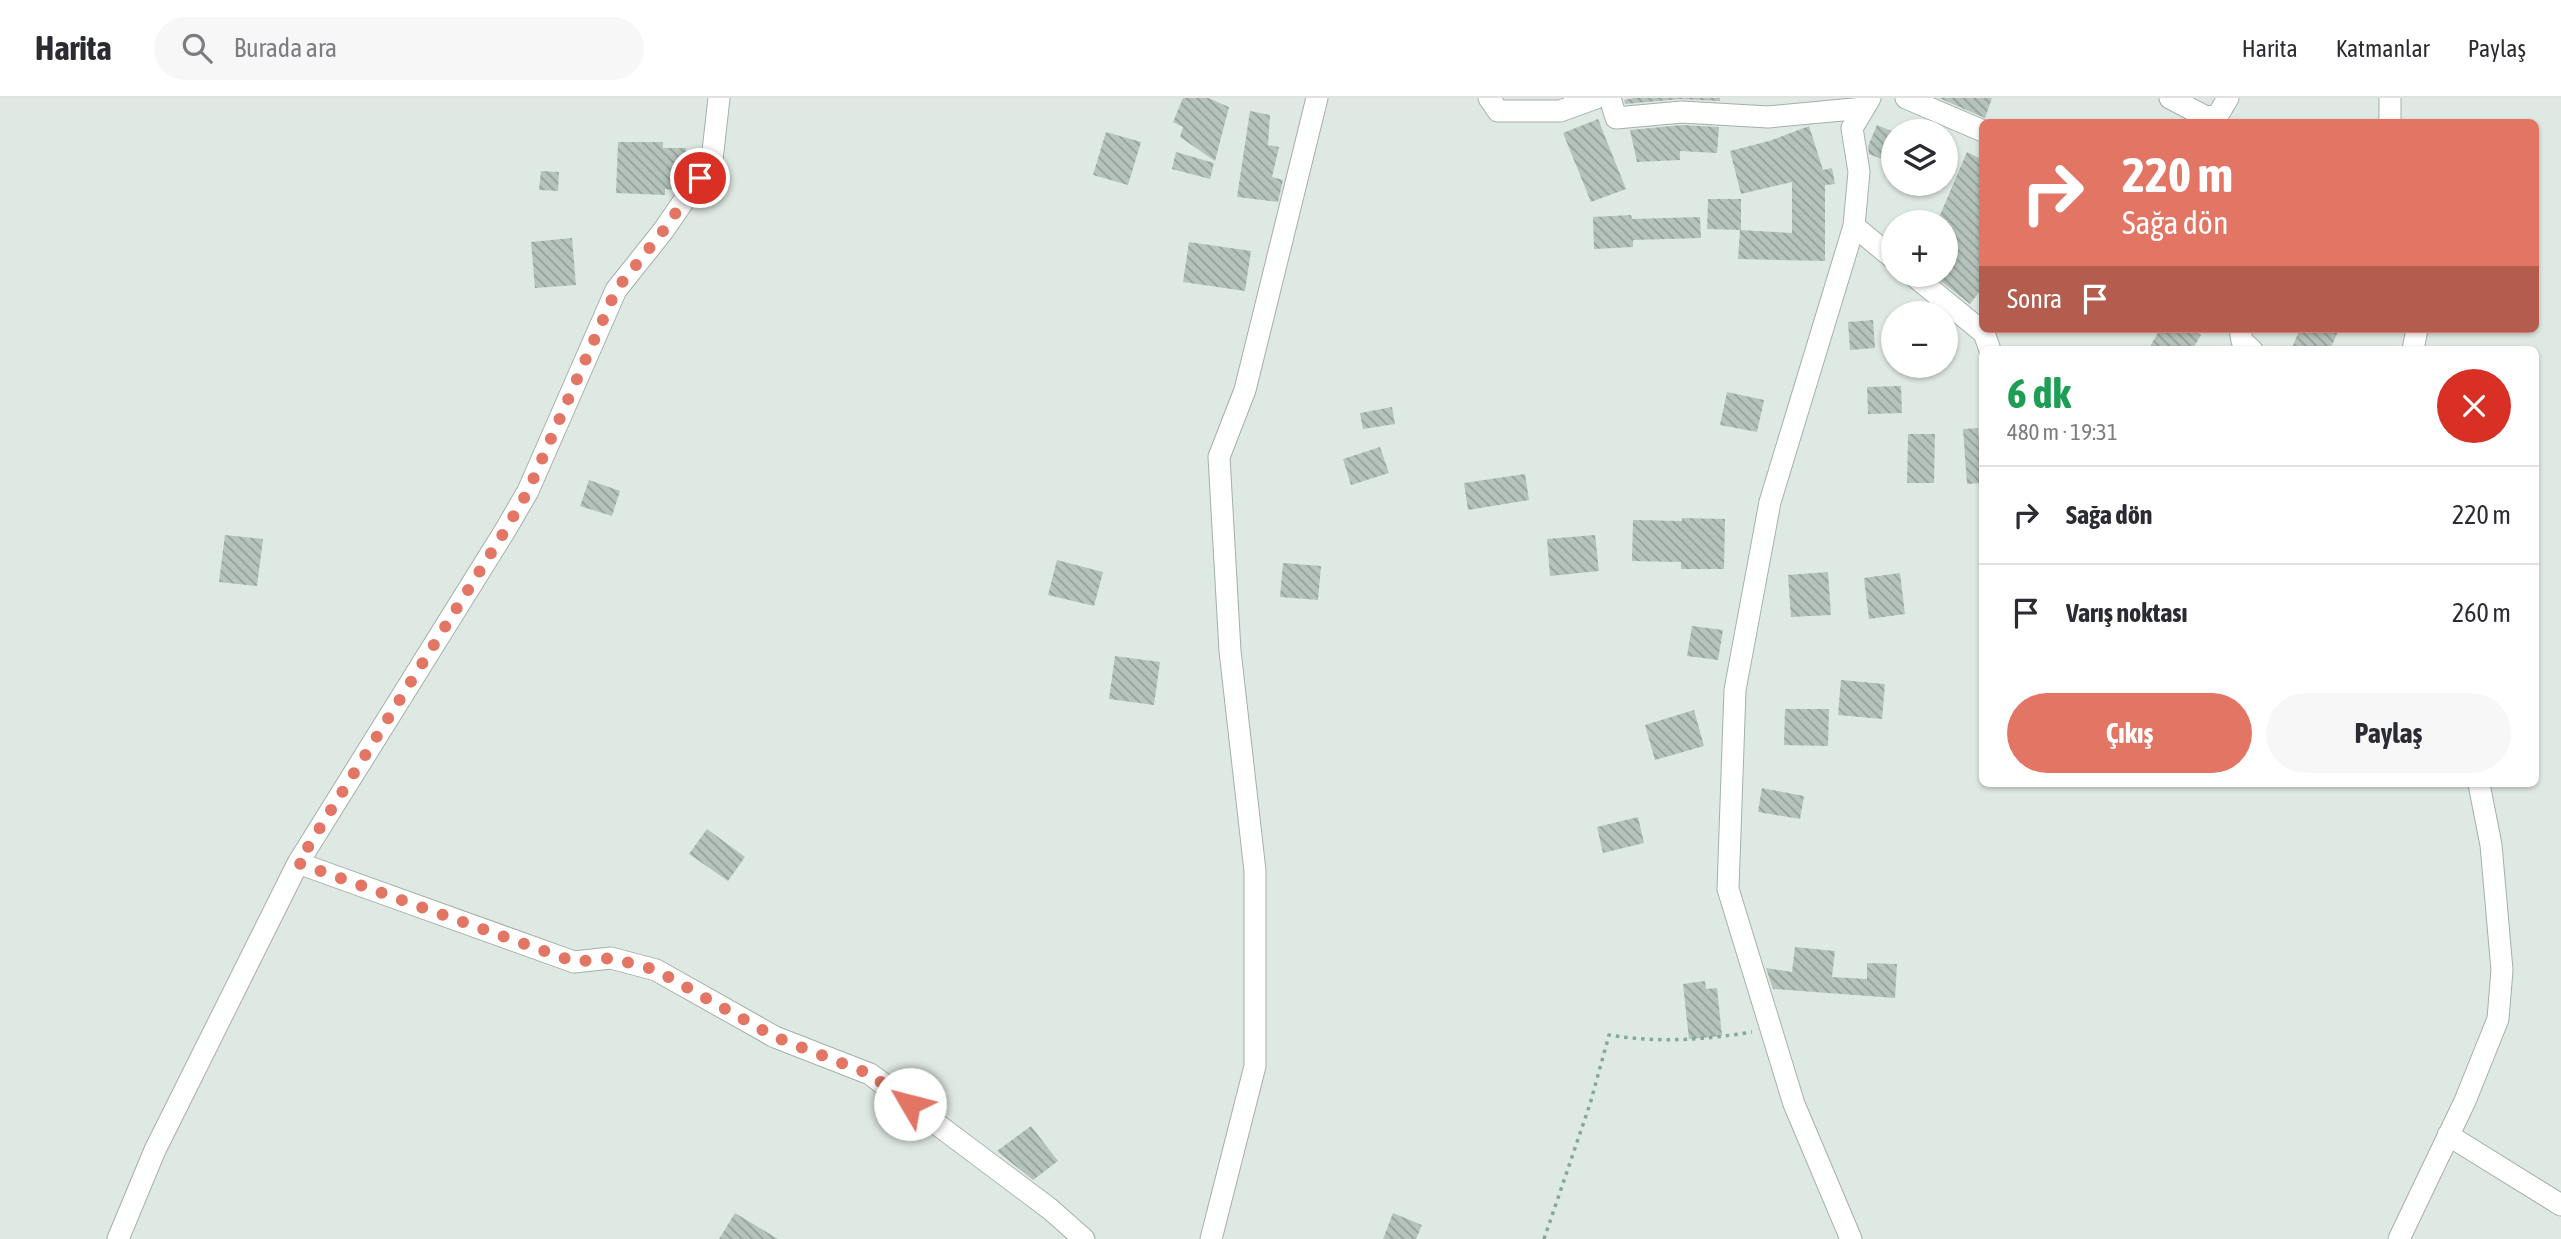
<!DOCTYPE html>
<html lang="tr">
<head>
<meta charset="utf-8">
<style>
	:root { --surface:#fff; --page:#f7f7f7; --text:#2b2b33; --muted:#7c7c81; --line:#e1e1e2; --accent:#e27563 }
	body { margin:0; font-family:"Asap Condensed",sans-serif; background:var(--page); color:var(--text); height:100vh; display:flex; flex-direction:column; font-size:26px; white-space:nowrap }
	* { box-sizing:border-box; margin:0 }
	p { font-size:23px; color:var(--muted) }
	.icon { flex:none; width:38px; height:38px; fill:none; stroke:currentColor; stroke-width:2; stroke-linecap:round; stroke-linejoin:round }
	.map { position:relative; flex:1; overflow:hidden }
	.sheet { position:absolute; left:1979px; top:248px; width:560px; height:441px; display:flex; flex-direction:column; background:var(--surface); border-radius:10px; box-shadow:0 2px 5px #0004 }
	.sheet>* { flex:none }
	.top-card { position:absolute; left:1979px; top:21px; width:560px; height:214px; border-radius:10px; box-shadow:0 2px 5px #0004; background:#e27563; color:#fff; overflow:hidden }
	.tools { position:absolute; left:1881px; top:21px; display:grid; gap:14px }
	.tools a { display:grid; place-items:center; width:77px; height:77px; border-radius:50%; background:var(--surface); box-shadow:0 2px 5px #0004; font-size:35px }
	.pin { position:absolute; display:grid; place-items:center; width:60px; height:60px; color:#fff; margin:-30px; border:4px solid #fff; border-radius:50%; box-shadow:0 2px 7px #0007 }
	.me { position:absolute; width:77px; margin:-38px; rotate:307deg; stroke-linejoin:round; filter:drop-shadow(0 0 5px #0008) }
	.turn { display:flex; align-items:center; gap:24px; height:147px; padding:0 28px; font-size:32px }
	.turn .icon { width:91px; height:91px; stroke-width:2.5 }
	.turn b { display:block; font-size:49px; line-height:60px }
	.then { display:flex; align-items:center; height:66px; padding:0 28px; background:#0003; gap:14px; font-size:26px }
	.round { display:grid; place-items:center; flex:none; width:74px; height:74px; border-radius:37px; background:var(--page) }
	.overview { display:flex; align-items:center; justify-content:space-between; height:119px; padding:0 28px }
	h1 { font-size:42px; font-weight:700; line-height:52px; color:#1e9e55 }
	.button { display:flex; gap:14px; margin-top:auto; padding:14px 28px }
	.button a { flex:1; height:80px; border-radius:42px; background:var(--accent); color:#fff; font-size:28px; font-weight:700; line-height:80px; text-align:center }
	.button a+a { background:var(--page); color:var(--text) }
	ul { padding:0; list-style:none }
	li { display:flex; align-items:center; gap:21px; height:98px; padding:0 28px; border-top:2px solid var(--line) }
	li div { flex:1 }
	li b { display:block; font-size:26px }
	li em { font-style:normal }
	header { display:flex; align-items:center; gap:42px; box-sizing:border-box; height:98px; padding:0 35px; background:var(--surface); border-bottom:2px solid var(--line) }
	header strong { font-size:33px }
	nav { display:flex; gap:38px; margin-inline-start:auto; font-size:24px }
	.search { width:490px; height:63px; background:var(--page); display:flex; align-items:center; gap:18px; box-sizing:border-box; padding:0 24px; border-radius:38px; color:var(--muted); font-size:26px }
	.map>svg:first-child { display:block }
</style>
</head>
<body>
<header>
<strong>Harita</strong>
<div class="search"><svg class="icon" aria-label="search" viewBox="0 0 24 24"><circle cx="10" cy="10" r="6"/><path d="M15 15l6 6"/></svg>Burada ara</div>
<nav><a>Harita</a><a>Katmanlar</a><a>Paylaş</a></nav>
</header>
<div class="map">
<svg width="2561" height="1141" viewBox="0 0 2561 1141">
	<defs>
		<pattern id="building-back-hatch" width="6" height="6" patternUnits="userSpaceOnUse" patternTransform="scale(1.75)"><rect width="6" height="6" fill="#b5c3bc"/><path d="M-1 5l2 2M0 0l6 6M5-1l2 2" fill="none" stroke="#939f99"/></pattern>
	</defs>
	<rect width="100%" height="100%" fill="#dfe9e3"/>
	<path fill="url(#building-back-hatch)" d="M1183,0H1208L1229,9L1215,63L1180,39L1183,29L1173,24Z
		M1634,0H1720V3L1681,1L1625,6L1624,2Z
		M1939,0H1992L1985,20Z
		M1250,13L1270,17L1268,47L1279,49L1272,79L1283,82L1278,104L1237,99Z
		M1598,21L1626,91L1591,104L1563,35Z
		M1682,27L1719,29L1717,55L1680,53V62L1637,64L1630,32Z
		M1877,27L1894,34V66L1869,56L1868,48Z
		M1809,28L1823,72L1832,70L1835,86L1825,87V163L1738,161L1740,132L1792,135V84L1741,96L1730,53L1769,43Z
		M1106,34L1141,44L1128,87L1093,77Z
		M618,44H663V50H686L685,78L676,92L665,91V97L616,95Z
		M1176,54L1214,65L1210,81L1172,71Z
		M1967,54L1983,62V189L1970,206L1933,177H1946V124H1937Z
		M541,73L559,74L558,93L539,92Z
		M1708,101H1741V132L1707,131Z
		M1631,117L1632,121L1700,119L1701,140L1633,142V149L1594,151L1593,119Z
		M572,140L576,187L535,190L531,144Z
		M1189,144L1251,153L1245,193L1183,184Z
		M1873,222L1875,250L1850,252L1848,224Z
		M2160,231H2190L2201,237L2192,252H2148Z
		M2300,231H2339L2330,252H2291Z
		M1901,288L1902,315L1868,316L1867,289Z
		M1727,294L1764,302L1757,334L1720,327Z
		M1392,309L1395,326L1363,331L1360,315Z
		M1978,330L1982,385L1967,386L1963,331Z
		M1908,336H1935L1934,385H1907Z
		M1380,349L1389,375L1351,387L1343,361Z
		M1525,376L1529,402L1468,412L1464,385Z
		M589,382L620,393L612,418L580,408Z
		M1682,420L1725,421L1724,471H1681V464L1632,463L1633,422L1682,423Z
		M225,437L263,441L257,488L219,484Z
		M1595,437L1599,473L1550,478L1547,441Z
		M1057,462L1103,474L1094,508L1048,497Z
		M1283,465L1321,468L1318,502L1280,499Z
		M1828,474L1831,517L1791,519L1788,477Z
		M1900,475L1905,516L1869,521L1864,480Z
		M1692,528L1723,532L1718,562L1687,558Z
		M1115,558L1160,564L1154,607L1109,601Z
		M1841,582L1885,586L1882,621L1838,617Z
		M1785,611H1829L1828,648L1784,647Z
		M1694,612L1704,648L1655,662L1645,627Z
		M1762,690L1804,698L1800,721L1758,714Z
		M1638,719L1644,745L1603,755L1597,729Z
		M707,731L745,759L728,783L689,756Z
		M1795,849L1835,853L1832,879L1867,881V865L1897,866L1895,900L1773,891L1766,870L1792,874Z
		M1705,883L1706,891L1717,890L1722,938L1689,941L1683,886Z
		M1031,1028L1058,1063L1033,1082L997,1053Z
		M735,1115L778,1141H719Z
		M1393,1115L1422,1127L1416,1141H1383Z"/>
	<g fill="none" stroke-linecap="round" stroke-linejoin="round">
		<defs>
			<path id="street" d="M1489,0L1498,13H1560L1596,0
				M1610,0L1616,20L1682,14L1768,19L1864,10
				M1906,0L1983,33
				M2170,0L2206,19L2218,17L2228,0
				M2390,0V24
				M1854,128L1894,161
				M1913,177L1984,235L1990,252
				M2240,231L2242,243L2252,252
				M2413,252L2417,231
				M298,765L574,864L611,860L656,872L775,939L870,976L1050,1111L1084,1141
				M2448,1037L2561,1107
				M118,1141L155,1052L298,765L506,431L528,393L616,192L663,133L712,62L719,0
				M1211,1141L1255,968V773L1230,553L1219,359L1245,292L1317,0
				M2399,1141L2465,1003L2498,921L2502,872L2491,747L2479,686"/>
			<path id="secondary" d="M1851,1141L1794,1006L1728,791L1735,592L1770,404L1854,128L1859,74L1852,30L1870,0"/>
		</defs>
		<use href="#street" stroke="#a3b0a9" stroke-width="23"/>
		<use href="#secondary" stroke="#a0b3aa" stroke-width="23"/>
		<path stroke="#83a999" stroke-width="3.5" stroke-dasharray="3.5 5" stroke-linecap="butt" d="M1544,1141L1590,1006L1609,937C1658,945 1703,942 1752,934"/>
		<use href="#street" stroke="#fff" stroke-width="21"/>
		<use href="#secondary" stroke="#fff" stroke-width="21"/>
	</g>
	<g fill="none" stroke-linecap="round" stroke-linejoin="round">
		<path stroke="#e27563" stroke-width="12" stroke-dasharray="0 21.6" d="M700,80L663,133L616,192L528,393L506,431L298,765L575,864L611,860L656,872L775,939L870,976L910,1006"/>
	</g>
</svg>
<div class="tools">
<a><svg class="icon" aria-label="layers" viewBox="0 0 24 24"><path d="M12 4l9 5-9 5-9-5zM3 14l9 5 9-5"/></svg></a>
<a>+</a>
<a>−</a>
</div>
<div class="pin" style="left:700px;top:80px;background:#d93025"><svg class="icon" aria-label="arrive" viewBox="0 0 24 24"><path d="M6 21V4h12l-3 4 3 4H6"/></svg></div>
<svg class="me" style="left:910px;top:1006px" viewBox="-20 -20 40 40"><circle r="19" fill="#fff"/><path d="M0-13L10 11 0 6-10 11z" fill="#e27563"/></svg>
<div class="top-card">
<div class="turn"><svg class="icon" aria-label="right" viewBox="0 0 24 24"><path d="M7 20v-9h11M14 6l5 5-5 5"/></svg><div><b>220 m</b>Sağa dön</div></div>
<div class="then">Sonra<svg class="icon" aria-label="arrive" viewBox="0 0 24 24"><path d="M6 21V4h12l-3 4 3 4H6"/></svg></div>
</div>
<section class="sheet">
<div class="overview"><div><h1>6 dk</h1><p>480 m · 19:31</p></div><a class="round" style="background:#d93025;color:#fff"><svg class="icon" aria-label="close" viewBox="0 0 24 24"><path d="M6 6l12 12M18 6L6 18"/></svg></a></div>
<ul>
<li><svg class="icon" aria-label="right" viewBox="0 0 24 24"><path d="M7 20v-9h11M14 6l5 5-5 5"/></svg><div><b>Sağa dön</b></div><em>220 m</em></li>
<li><svg class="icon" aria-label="arrive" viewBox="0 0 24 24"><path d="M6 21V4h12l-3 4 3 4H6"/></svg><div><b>Varış noktası</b></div><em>260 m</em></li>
</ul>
<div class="button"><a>Çıkış</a><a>Paylaş</a></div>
</section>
</div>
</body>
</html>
